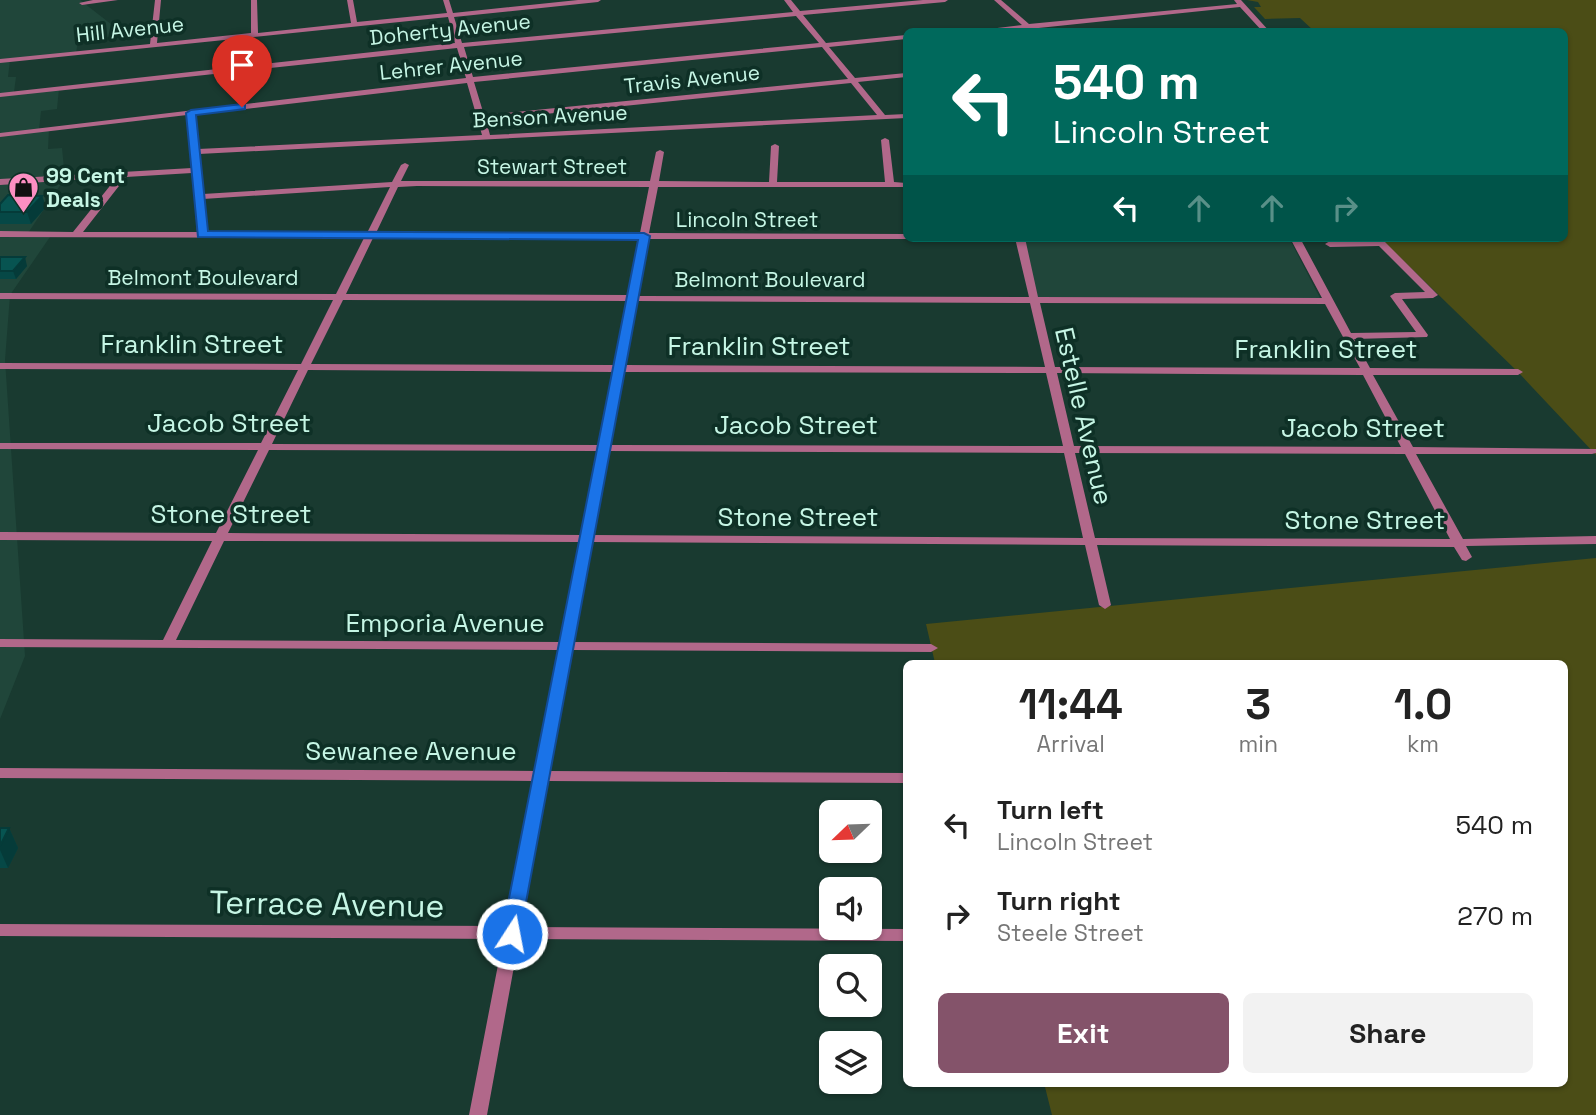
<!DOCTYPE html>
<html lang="en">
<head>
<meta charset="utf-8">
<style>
	:root { --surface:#fff; --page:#f2f2f2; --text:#222; --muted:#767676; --accent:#84536a }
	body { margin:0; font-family:"Space Grotesk",sans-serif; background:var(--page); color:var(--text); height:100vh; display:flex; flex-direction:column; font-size:26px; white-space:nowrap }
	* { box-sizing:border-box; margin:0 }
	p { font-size:23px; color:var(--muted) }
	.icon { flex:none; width:38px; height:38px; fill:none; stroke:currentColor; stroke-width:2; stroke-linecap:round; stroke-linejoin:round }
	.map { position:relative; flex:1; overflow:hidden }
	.panel { position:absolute; left:903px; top:660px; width:665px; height:427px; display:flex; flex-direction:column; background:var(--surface); border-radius:10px; box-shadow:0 2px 5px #0004 }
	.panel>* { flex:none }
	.banner { position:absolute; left:903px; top:28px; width:665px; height:214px; border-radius:10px; box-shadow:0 2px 5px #0004; background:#00695c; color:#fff; overflow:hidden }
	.needle { width:46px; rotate:247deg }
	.buttons { position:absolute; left:819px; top:800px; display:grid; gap:14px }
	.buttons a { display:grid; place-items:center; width:63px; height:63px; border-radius:10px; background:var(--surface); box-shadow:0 2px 5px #0004; font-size:35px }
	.pin { position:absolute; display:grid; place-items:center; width:60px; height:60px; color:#fff; margin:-72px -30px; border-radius:50% 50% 50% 0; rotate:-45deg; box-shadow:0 0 7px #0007 }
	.pin .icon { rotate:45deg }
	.me { position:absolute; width:77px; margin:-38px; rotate:11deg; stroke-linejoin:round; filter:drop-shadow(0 0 5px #0008) }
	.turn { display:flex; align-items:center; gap:24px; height:147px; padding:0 35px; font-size:32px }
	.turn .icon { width:91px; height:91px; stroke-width:2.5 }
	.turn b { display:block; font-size:49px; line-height:60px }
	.lanes { display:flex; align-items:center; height:66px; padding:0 35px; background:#0003; justify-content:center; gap:35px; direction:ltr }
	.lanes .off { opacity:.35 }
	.eta { display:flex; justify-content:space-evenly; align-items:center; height:119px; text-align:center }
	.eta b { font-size:42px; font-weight:700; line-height:49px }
	.cta { display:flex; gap:14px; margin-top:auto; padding:14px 35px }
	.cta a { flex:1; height:80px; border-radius:10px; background:var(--accent); color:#fff; font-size:28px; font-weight:700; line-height:80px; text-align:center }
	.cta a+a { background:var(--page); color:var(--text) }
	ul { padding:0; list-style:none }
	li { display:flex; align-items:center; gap:21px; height:91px; padding:0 35px }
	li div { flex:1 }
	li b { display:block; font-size:26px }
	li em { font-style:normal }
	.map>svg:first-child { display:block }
</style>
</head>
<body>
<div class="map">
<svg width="1596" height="1115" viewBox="0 0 1596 1115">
	<rect width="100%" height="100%" fill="#193a30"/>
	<path fill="#20463a" d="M0,0H80L125,35L78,41L76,53L10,60L8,77H16L14,92L59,88L57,109L41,111L39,130L49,129L48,149L62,148L65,178L28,233L52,234L10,295L5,360L25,656L0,719Z
		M1023,238H1289L1320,298L1037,297Z"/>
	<path fill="#4b4d16" d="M1247,0H1596V455L1518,372L1380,238H1564V32L1314,31L1300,18L1265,19L1254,7H1261L1258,2Z
		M1596,558V1115H1052L1044,1083H1564V663H935L926,624Z"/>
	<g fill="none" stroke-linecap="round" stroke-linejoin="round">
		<path fill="#b1688a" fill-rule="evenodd" d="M93,0H118L82,5L79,3Z
			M155,0H161L157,43L251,33V0H257L258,33L351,23L347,0H353L357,22L447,13L443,0H449L453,13L578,0H601L598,2L454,17L462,43L793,12L784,0H791L800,11L923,0H948L945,2L803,15L826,43L906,35V39L829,47L855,78L906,73V77L858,82L885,115L906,114V118L199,154L203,194L392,182L401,165L405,163L409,165L401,181H650L656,152L660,150L664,152L659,181L769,182L771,146L775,144L779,146L777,182H885L881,140L885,138L889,140L894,182L906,183V187H658L649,233L906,234V238L909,239H648L638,296L1029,297L1015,238H1025L1038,297L1322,298L1290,238H1300L1351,333L1416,332L1390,296L1395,293L1425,292L1379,246L1330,247L1325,244L1330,241L1373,240L1371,238H1381L1438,295L1433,298L1402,299L1428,335L1427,337L1354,339L1370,368L1518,369L1523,372L1518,375H1373L1413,447L1596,449V453L1592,454H1416L1463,539L1596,536V544L1466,546L1472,557L1466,561L1462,560L1454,547L1097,545L1111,605L1105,609L1099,605L1085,545L592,542L574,642L931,644L938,648L931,652L572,650L550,771L906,773V783L548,781L522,927L906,929V941L519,939L487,1115H469L503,939L0,936V924L506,926L534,781L0,778V768L536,771L559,650L0,647V639L163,640L212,541L0,540V532L216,533L258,450L0,449V443H261L298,370L0,369V363L301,364L333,300L0,299V293L336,294L364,238L0,237V231L73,232L117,177L0,185V179L192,168L187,115L0,137V133L466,78L457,48L0,97V93L455,43L448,17L0,63V59L150,44ZM796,16L819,43L473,77L464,47ZM822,47L848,79L484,115L474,82ZM467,83L482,135L198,149L195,115ZM851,83L877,115L490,135L486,120ZM192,173L197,232H83L126,177ZM417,186L649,187L640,233H376L398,187ZM390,187L367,233L206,232L203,199ZM373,238L639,239L628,295L346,294ZM343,300L627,301L615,365L311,364ZM637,301L1030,303L1045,367L625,365ZM1040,303L1325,304L1360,368L1055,367ZM308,370L613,372L599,445L272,444ZM624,372L1046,373L1063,446L610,445ZM1057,373L1363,375L1401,447L1074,446ZM269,450L598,451L582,535L228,533ZM609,451L1064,453L1083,538L594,535ZM1075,453L1405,454L1450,539L1095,538ZM224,541L580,542L561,642L176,640Z
			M994,0H1001L1029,24L1237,4L1234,0H1241L1270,32H1263L1240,7L1029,29L964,32L1022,25Z"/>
	</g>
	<path fill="#064846" d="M42,196L46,207L31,224H0V204Z
		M0,257L27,266L16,279H0Z
		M0,828H9L18,848L8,868H0Z"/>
	<path fill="#053b39" d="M42,196L46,207L31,224L27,212Z
		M25,257L27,266L16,279L13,271Z
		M9,828L18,848L8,868L0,850V846Z"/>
	<path fill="#075451" stroke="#053b39" stroke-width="2" d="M8,195L42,196L27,212H0V204Z
		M0,257H25L13,271H0Z
		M0,828H9L0,846Z"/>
	<path fill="#1a73e8" stroke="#114b97" stroke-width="2" d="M242,104L245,105V109L196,115L208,231L644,233L650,236L519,940L512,942L505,940L502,934L638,240L198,237L186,113L191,110Z"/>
	<defs>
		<symbol id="shop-pin" viewBox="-11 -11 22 30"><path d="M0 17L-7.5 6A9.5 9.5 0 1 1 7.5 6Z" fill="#fc8fc2" stroke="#0e3026"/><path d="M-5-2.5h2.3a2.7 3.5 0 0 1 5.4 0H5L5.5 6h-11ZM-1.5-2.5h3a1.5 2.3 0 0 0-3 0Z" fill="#111"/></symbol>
	</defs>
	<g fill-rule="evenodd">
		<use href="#shop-pin" x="6" y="170" width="35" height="47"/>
	</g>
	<g text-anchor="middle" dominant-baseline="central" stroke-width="7" stroke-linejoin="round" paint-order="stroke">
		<g font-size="21" fill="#c6f6e5" stroke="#0e3026">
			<text transform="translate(130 29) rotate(-6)">Hill Avenue</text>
			<text transform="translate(450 29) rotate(-6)">Doherty Avenue</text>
			<text transform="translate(451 65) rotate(-6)">Lehrer Avenue</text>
			<text transform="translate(692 79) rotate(-6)">Travis Avenue</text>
			<text transform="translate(550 116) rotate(-3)">Benson Avenue</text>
			<text x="552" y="166">Stewart Street</text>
			<text x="747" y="219">Lincoln Street</text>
			<text x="203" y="277">Belmont Boulevard</text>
			<text x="770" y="279">Belmont Boulevard</text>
		</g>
		<g font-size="21" font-weight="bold" fill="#c6f6e5" stroke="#0e3026" text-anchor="start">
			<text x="46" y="175">99 Cent<tspan x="46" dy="24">Deals</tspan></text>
		</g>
		<g font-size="26" fill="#c6f6e5" stroke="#0e3026">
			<text x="192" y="344">Franklin Street</text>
			<text x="759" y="346">Franklin Street</text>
			<text x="1326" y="349">Franklin Street</text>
			<text transform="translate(1084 416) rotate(77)">Estelle Avenue</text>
			<text x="229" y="423">Jacob Street</text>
			<text x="796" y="425">Jacob Street</text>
			<text x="1363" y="428">Jacob Street</text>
			<text x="231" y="514">Stone Street</text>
			<text x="798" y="517">Stone Street</text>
			<text x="1365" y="520">Stone Street</text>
			<text x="445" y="623">Emporia Avenue</text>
			<text x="411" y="751">Sewanee Avenue</text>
		</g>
		<g font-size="32" fill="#c6f6e5" stroke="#0e3026">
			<text transform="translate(327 904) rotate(1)">Terrace Avenue</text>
		</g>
	</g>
</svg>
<div class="buttons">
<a><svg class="needle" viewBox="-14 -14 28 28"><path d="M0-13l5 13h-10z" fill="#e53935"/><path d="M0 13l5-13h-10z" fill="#767676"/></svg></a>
<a><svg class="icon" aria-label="sound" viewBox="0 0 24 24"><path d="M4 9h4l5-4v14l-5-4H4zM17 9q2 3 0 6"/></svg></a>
<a><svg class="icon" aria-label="search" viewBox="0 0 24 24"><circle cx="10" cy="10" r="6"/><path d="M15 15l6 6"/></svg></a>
<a><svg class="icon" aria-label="layers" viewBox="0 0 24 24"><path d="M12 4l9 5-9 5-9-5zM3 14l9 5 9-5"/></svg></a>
</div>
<div class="pin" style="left:242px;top:107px;background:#d93025"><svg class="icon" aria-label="arrive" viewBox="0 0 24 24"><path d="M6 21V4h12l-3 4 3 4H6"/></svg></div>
<svg class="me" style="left:512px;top:934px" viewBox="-20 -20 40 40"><circle r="17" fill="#1a73e8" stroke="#fff" stroke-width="3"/><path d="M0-11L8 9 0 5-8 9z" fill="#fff"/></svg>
<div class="banner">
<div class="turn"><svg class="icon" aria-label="left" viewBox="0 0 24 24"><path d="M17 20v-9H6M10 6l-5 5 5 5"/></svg><div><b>540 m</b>Lincoln Street</div></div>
<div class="lanes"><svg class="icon" aria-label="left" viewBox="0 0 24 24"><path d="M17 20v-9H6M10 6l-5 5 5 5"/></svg><svg class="icon off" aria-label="ahead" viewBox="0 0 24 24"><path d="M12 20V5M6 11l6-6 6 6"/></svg><svg class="icon off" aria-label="ahead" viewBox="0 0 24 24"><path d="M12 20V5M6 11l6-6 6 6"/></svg><svg class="icon off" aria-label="right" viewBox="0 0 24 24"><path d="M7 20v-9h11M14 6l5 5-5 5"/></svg></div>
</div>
<section class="panel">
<div class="eta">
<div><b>11:44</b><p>Arrival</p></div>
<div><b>3</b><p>min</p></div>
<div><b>1.0</b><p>km</p></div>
</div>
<ul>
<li><svg class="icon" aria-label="left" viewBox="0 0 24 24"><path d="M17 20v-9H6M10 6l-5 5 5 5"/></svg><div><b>Turn left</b><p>Lincoln Street</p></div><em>540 m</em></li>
<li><svg class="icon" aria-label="right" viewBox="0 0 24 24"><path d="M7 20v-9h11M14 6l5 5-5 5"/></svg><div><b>Turn right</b><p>Steele Street</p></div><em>270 m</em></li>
</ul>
<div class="cta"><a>Exit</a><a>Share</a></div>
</section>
</div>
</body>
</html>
